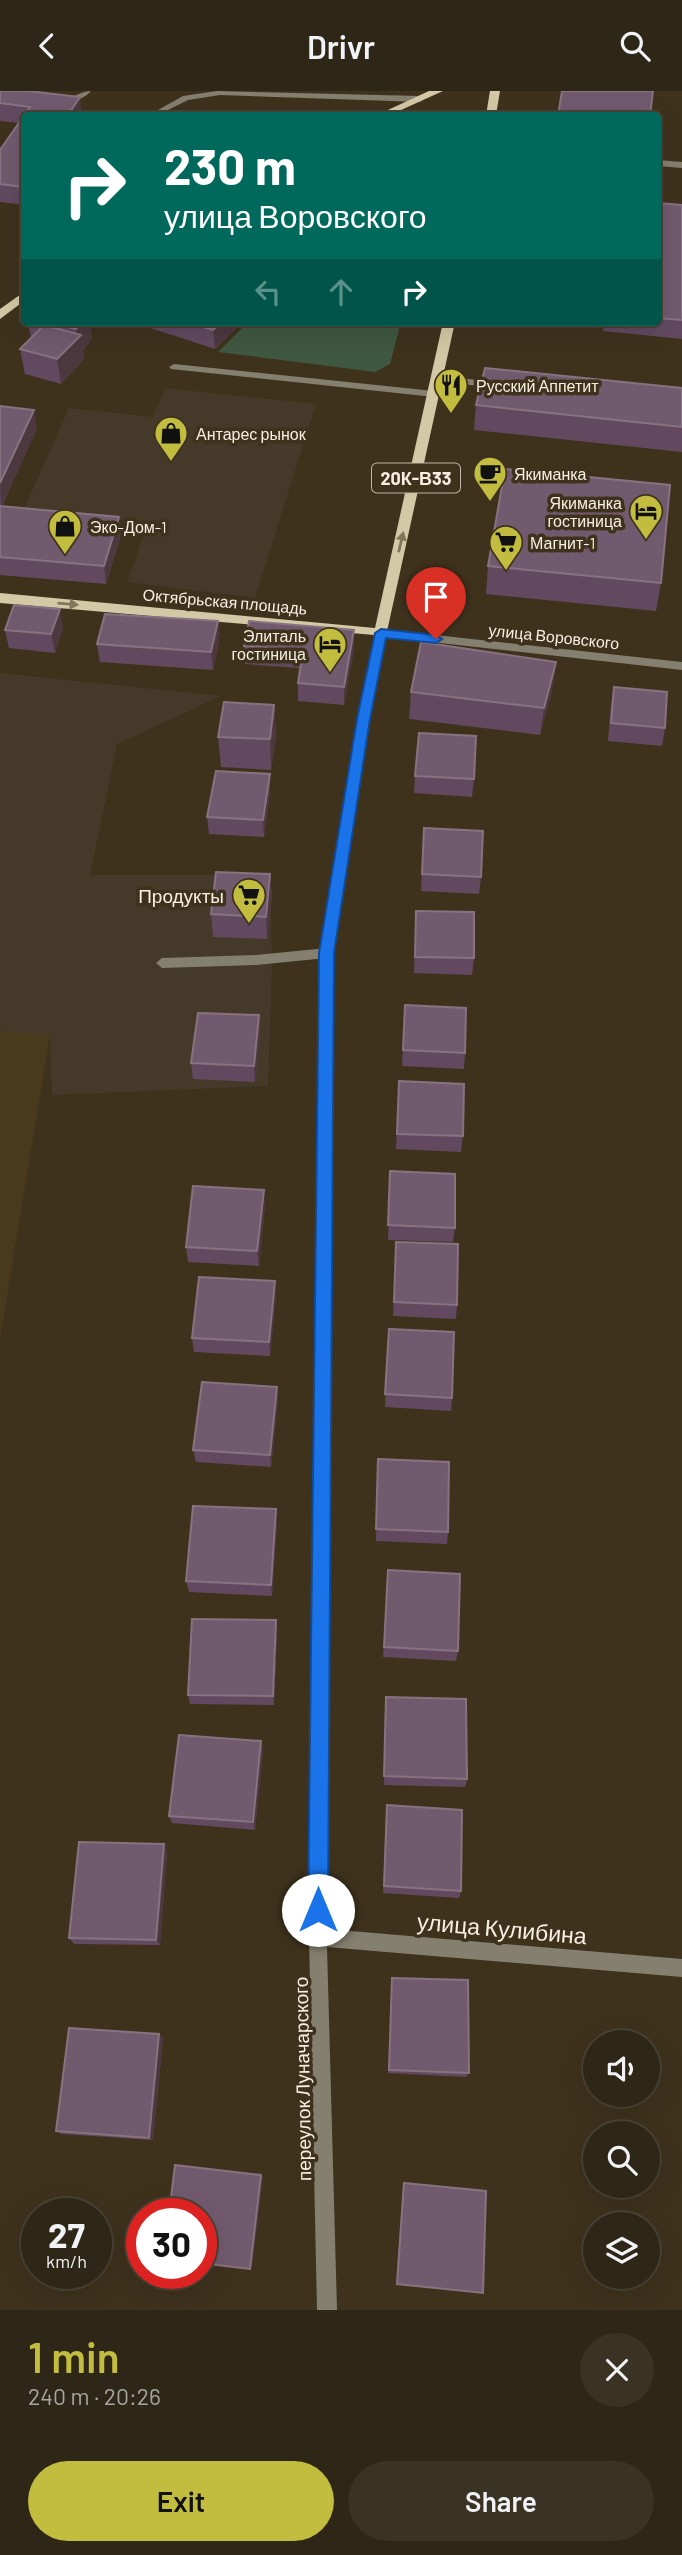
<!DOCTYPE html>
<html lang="en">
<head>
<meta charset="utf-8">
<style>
	:root { --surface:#2e2616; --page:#3a3223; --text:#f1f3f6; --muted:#a7a5a1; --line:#494335; --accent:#c2bd3f }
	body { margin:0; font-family:Barlow,sans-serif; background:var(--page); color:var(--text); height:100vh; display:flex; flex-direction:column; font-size:26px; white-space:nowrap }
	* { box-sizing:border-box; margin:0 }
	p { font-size:23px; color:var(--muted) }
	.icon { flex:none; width:38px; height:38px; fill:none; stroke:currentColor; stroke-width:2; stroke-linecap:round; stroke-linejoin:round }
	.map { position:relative; height:2219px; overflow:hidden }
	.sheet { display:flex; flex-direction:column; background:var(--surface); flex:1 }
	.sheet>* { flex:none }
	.guide { position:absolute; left:21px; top:21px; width:640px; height:214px; border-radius:7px; box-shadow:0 7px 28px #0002,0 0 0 2px var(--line); background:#00695c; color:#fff; overflow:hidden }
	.buttons { position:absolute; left:583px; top:1939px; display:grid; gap:14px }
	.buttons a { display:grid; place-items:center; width:77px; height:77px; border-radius:50%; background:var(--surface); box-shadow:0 7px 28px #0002,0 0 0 2px var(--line); font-size:35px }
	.speed { position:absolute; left:21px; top:2107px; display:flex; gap:14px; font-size:35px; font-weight:700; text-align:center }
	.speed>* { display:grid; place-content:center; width:91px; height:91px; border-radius:50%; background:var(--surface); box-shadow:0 7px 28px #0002,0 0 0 2px var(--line); line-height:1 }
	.speed small { font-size:18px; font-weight:400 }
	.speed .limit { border:10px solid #d22; background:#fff; color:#111 }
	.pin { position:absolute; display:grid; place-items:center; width:60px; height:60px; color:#fff; margin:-72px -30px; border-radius:50% 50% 50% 0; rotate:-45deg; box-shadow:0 0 7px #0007 }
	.pin .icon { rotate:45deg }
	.me { position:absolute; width:77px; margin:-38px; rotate:0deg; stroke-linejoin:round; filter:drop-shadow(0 0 5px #0008) }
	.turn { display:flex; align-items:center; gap:24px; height:147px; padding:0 28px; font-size:32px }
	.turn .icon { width:91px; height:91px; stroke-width:2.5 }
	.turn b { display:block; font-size:49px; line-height:60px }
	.lanes { display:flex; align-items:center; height:66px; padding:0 28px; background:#0003; justify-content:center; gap:35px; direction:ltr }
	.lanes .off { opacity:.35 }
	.round { display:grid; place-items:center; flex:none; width:74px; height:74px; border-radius:37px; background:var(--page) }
	.head { display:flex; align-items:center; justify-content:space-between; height:119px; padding:0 28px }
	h1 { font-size:42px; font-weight:600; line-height:52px; color:var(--accent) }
	.action { display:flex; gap:14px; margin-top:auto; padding:14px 28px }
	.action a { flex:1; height:80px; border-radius:42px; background:var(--accent); color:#111; font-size:28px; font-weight:600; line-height:80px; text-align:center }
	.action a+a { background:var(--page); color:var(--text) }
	header { display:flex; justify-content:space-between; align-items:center; height:91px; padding:0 28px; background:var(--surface); font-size:32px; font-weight:600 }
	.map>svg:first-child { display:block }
</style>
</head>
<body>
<header><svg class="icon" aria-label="back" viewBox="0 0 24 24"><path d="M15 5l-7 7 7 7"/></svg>Drivr<svg class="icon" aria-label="search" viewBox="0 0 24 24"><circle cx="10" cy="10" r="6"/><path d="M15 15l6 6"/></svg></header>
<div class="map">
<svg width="682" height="2219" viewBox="0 0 682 2219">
	<rect width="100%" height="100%" fill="#3e321d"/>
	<path fill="#453a2a" d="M165,297L316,313L255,507L127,491L148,432L24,418L69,317L153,326Z
		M0,582L221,605L117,653L90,784H270L272,875L268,995L52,1004L50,945L0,940Z"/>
	<path fill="#49391d" d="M0,940L50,944L0,1248Z"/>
	<path fill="#3f5840" d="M248,231H401L390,273L375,281L218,261Z"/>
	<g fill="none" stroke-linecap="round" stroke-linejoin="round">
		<path fill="#847f6e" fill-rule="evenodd" d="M31,0C42,0 52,7 64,7C75,7 81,0 91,0C76,16 55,12 35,6Z
			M217,0L420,5L424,8L420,11L220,4L188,9L158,24H149L183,5Z
			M658,69L682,71V77L658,75Z
			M174,273L434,300L439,303L434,306L171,278L169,276Z
			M437,285L498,291L503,294L498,297L434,290L432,288Z
			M327,857L333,862L327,867L256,874L162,877L156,872L162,867L256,864Z"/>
		<path fill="#847f6e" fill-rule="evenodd" d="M381,538L682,571V579L386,546L369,628L333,862L327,1838L682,1868V1886L327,1856L337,2219H317L309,1846L321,862L357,628L375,542Z"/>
		<path fill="#d4c9a6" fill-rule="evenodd" d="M429,0H443L390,24H377Z
			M490,0H500L496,24H486Z
			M24,201V210L0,228V218Z
			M443,231H455L386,545L0,512V502L375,537Z"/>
	</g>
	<path fill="#624960" d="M0,0L82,24H24V114L0,111V59L19,32L0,30Z
		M658,112L682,114V248L603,240L604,231H658Z
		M28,231H90L92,248L83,259L84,268L61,293L25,283L20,258L31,247Z
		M132,231H242L215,258Z
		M682,297V361L474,339L476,314Z
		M0,315L37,337L2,415L121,444L106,493L0,484Z
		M488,475L661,492L656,520L486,503Z
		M218,530L219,549L213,579L100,571L97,553Z
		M63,536L55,562L9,557L5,539Z
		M244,555L354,557L344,614L298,610V592L300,577L245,573Z
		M556,571L552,599L540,644L409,628L411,601Z
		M614,596L665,637L662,655L608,650L611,614Z
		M274,614L276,645L271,679L221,676L218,646Z
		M270,683V701L264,746L209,743L207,726Z
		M415,685L474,688L472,706L414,702Z
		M424,737L481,786L479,803L421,800Z
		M270,783L272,806L267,848L213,846L211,823Z
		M416,820L474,867L472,884L414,882Z
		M405,914L465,962L464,978L402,975Z
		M259,924L260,941L255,991L193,988L191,972Z
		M399,990L463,1045L461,1061L396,1058Z
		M390,1080L455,1137L453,1151L388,1149Z
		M265,1114L259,1175L188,1171L186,1156Z
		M396,1151L457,1214L456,1228L393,1225Z
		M276,1204L270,1265L194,1261L192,1247Z
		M389,1238L452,1307L451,1320L385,1316Z
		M278,1309L271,1376L196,1371L193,1359Z
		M378,1368L448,1441L447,1453L376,1450Z
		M276,1418L277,1430L272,1505L189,1501L186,1490Z
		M388,1479L458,1560L456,1570L383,1566Z
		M276,1529L277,1539L274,1614L190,1613L188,1604Z
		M386,1606L467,1688L465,1696L384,1694Z
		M261,1650L263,1659L255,1739L172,1732L169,1725Z
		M386,1722L461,1800L459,1807L383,1802Z
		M167,1760L160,1854L74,1853L69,1847Z
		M392,1887L469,1982L466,1986L388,1982Z
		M159,1943L163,1947L153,2049L62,2043L56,2040Z
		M404,2092L483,2202L396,2193L403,2093Z"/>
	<path fill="#4d383f" d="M80,6L82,24H71L70,21Z
		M82,231H90L92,248L83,259L84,268L61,293L57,268L77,247L76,238Z
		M222,231H242L215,258L213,239Z
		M34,319L37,337L1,416L0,392Z
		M119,426L121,444L106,493L104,475Z
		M60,518L63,536L55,562L51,543Z
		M218,530L219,549L213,579L211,561Z
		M354,539V557L344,614V596Z
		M556,571L552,599L540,644L544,617Z
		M274,614L276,645L271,679L270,648Z
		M270,683V701L264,746L263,729Z
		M270,783L272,806L267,848L266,826Z
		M259,924L260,941L255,991L254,975Z
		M264,1099L265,1114L259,1175L257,1160Z
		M275,1190L276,1204L270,1265L269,1251Z
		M277,1296L278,1309L271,1376L270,1364Z
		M276,1418L277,1430L272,1505L271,1494Z
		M276,1529L277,1539L274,1614L273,1605Z
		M261,1650L263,1659L255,1739L253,1731Z
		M164,1753L167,1760L160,1854L156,1849Z
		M159,1943L163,1947L153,2049L149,2047Z
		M261,2084L263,2086L252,2178H250Z"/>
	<path fill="#725a6e" stroke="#877280" stroke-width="2" d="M0,0H28L80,6L70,21L56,20L89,24H24V96L0,93V59L30,16L0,12Z
		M562,0H653L650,24H558Z
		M658,112L682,114V229L658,227Z
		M47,231H82L76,238Z
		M187,231H222L213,239Z
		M44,234L81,244L57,268L20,258Z
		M485,277L682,297V336L476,314Z
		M0,315L34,319L0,392Z
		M505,378L670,394L661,492L488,475Z
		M0,415L119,426L104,475L0,466Z
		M14,514L60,518L51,543L5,539Z
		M105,523L218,530L211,561L97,553Z
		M249,530L354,539L344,596L298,592L303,560L244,555Z
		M421,551L556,571L544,617L411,601Z
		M614,596L667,601L665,637L611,632Z
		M224,611L274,614L270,648L218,646Z
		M419,642L476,645L474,688L415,685Z
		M216,680L270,683L263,729L207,726Z
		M424,737L483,740L481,786L422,783Z
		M216,781L270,783L266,826L211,823Z
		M416,820L474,821V867L415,866Z
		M405,914L466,917L465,962L403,959Z
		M198,922L259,924L254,975L191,972Z
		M399,990L464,993L463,1045L397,1043Z
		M390,1080L455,1083V1137L388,1134Z
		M193,1095L264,1099L257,1160L186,1156Z
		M396,1151L458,1153L457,1214L394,1211Z
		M199,1186L275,1190L269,1251L192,1247Z
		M389,1238L454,1241L452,1307L385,1303Z
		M202,1291L277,1296L270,1364L193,1359Z
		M378,1368L449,1371L448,1441L376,1438Z
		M193,1415L276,1418L271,1494L186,1490Z
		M388,1479L460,1483L458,1560L384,1556Z
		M192,1528L276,1529L273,1605L188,1604Z
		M386,1606L466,1608L467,1688L384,1685Z
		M179,1644L261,1650L253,1731L169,1725Z
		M387,1714L462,1719L461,1800L384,1795Z
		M79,1751L164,1753L156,1849L69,1847Z
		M392,1887L468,1889L469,1982L389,1979Z
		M69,1937L159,1943L149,2047L56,2040Z
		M175,2074L261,2084L250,2178L201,2172V2123H169Z
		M404,2092L486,2100L483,2202L397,2193Z"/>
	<defs><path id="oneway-solid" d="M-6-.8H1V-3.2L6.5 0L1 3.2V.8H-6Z" transform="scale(1.75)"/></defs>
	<g fill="#82765b">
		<use href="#oneway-solid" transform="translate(401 451) rotate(-77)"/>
		<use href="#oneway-solid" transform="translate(68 513) rotate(5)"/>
	</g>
	<path fill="#1a73e8" stroke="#114b97" stroke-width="2" d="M381,538L436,544L442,548L436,552L386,547L370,628L334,862L328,1819L325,1826L318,1829L311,1826L308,1819L319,862L357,628L375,542Z"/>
	<defs>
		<symbol id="restaurant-pin" viewBox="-11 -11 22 30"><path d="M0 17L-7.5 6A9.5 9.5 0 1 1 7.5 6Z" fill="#c2bd3f" stroke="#3e321d"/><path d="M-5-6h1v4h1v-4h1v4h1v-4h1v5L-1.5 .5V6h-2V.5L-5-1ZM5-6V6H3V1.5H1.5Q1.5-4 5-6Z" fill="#111"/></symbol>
		<symbol id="shop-pin" viewBox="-11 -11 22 30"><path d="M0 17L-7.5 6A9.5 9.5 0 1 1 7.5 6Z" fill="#c2bd3f" stroke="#3e321d"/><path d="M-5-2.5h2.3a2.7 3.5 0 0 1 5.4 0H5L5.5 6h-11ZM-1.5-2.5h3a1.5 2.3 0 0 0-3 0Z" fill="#111"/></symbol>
		<symbol id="cafe-pin" viewBox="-11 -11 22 30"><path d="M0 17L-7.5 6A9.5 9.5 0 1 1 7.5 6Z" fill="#c2bd3f" stroke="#3e321d"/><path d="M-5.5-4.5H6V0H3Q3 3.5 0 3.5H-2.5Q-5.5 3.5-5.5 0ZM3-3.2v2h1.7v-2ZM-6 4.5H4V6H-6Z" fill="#111"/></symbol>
		<symbol id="hotel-pin" viewBox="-11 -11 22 30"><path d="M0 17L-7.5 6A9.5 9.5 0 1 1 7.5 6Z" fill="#c2bd3f" stroke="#3e321d"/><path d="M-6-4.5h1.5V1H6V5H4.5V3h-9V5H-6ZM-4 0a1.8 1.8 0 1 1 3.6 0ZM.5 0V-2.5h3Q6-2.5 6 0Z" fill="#111"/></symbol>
		<symbol id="supermarket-pin" viewBox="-11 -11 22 30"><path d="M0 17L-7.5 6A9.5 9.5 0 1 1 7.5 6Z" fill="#c2bd3f" stroke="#3e321d"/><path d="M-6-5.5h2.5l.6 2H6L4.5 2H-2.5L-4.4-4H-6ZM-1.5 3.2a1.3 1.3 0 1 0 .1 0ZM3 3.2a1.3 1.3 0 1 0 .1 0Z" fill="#111"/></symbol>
	</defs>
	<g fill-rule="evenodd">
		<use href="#restaurant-pin" x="432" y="275" width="38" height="52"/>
		<use href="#shop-pin" x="152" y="323" width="38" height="52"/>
		<use href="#cafe-pin" x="471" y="363" width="38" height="52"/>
		<use href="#hotel-pin" x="627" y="401" width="38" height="52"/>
		<use href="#shop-pin" x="46" y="416" width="38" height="52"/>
		<use href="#supermarket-pin" x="487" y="432" width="38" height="52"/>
		<use href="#hotel-pin" x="311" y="534" width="38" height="52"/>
		<use href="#supermarket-pin" x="230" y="785" width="38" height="52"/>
	</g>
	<g text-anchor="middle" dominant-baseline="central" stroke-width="7" stroke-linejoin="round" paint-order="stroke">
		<g font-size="16" fill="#f7efe2" stroke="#3e321d" text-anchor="start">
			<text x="476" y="294">Русский Аппетит</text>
			<text x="196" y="342">Антарес рынок</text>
			<text x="514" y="382">Якиманка</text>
			<text x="622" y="411" text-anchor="end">Якиманка<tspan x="622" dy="18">гостиница</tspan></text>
			<text x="90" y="435">Эко-Дом-1</text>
			<text x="530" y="451">Магнит-1</text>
			<text x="306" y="544" text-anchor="end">Элиталь<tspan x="306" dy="18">гостиница</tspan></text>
		</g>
		<g font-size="16" fill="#f7efe2" stroke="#3e321d">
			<text transform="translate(225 510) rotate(5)">Октябрьская площадь</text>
			<text transform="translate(554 545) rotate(6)">улица Воровского</text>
		</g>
		<rect fill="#3e321d" stroke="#c0b6a7" stroke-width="2" x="372" y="372.5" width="88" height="29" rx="5"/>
		<g font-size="18" font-weight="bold" fill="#f7efe2">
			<text x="416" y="387">20К-В33</text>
		</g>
		<g font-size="19" fill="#f7efe2" stroke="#3e321d" text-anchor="end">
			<text x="224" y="804">Продукты</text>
		</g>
		<g font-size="19" fill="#f7efe2" stroke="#3e321d">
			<text transform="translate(302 1988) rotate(-91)">переулок Луначарского</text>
		</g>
		<g font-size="23" fill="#f7efe2" stroke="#3e321d">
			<text transform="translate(502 1837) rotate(5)">улица Кулибина</text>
		</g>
	</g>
</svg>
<div class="buttons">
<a><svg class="icon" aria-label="sound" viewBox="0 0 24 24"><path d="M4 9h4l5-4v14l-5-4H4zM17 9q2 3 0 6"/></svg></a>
<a><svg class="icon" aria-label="search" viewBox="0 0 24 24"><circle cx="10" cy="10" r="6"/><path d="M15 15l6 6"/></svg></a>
<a><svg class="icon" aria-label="layers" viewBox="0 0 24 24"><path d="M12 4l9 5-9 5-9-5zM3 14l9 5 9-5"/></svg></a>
</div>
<div class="speed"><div>27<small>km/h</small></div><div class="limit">30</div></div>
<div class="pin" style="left:436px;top:548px;background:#d93025"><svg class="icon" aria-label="arrive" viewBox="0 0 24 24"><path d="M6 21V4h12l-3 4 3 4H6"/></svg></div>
<svg class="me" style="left:318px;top:1819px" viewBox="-20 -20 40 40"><circle r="19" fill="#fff"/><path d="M0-13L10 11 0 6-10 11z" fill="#1a73e8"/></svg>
<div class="guide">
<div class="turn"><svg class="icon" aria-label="right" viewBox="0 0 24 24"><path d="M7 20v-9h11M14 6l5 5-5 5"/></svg><div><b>230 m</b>улица Воровского</div></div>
<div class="lanes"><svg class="icon off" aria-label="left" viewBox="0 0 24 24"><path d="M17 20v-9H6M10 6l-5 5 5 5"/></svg><svg class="icon off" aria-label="ahead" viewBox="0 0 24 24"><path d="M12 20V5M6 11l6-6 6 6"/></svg><svg class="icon" aria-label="right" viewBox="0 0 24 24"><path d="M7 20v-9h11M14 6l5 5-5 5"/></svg></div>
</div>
</div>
<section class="sheet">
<div class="head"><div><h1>1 min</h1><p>240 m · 20:26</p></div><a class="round"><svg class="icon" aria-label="close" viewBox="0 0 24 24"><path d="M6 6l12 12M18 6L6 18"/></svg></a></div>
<div class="action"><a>Exit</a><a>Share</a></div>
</section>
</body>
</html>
